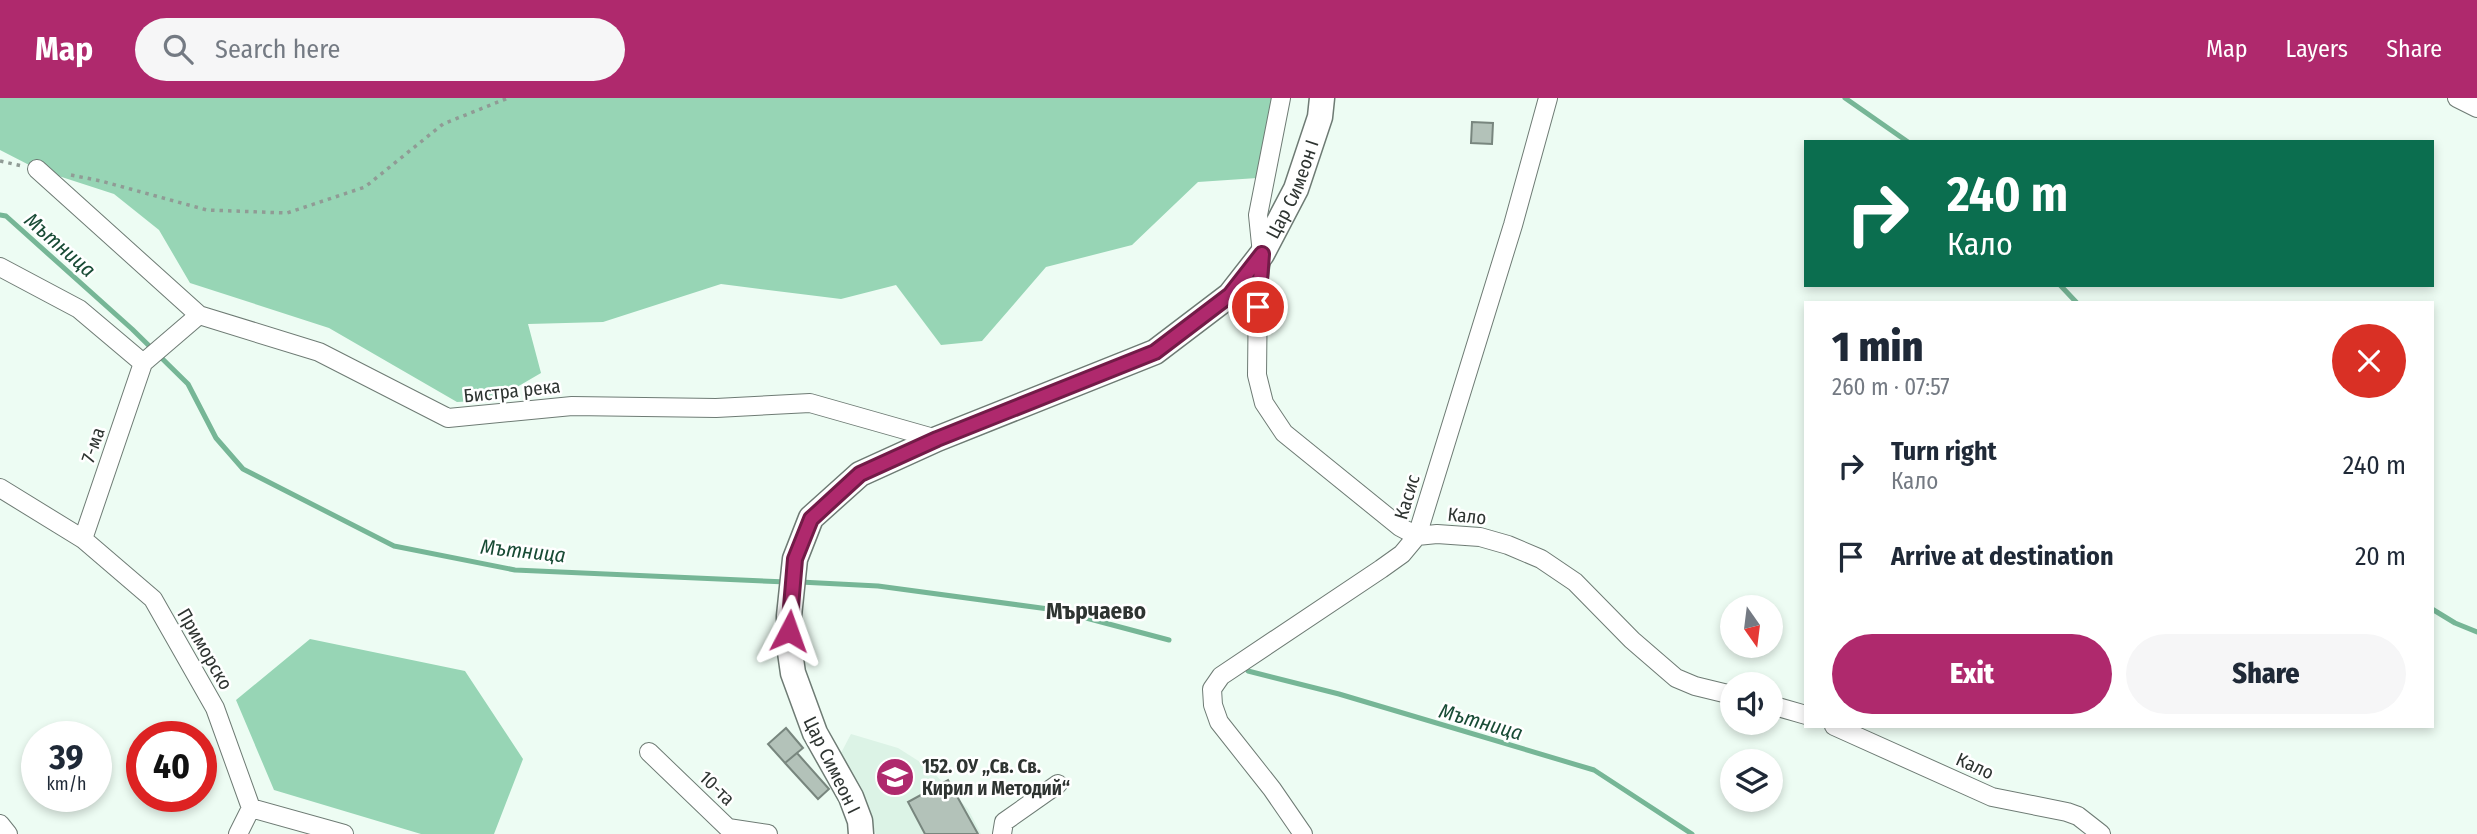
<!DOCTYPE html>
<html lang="en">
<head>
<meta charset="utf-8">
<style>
	:root { --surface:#fff; --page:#f6f6f7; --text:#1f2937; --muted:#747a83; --accent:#af296d }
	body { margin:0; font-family:"Fira Sans Condensed",sans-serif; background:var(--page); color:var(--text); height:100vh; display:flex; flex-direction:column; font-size:26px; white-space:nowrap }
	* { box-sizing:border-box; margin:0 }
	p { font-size:23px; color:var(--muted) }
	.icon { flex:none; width:38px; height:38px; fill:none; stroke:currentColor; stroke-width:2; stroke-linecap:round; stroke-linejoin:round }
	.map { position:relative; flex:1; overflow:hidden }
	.panel { position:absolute; left:1804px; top:203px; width:630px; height:427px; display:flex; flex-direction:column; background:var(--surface); border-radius:0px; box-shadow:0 4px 10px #0003 }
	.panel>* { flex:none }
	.banner { position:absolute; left:1804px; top:42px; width:630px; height:147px; border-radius:0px; box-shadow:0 4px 10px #0003; background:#0b6e4f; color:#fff; overflow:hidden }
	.needle { width:46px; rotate:166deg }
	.controls { position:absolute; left:1720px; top:497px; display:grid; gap:14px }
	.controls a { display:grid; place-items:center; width:63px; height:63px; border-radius:50%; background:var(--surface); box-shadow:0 4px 10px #0003; font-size:35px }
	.speed { position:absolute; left:21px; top:623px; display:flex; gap:14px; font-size:35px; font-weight:700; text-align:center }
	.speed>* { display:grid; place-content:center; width:91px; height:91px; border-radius:50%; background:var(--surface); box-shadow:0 4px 10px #0003; line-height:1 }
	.speed small { font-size:18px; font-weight:400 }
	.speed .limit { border:10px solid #d22; background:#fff; color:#111 }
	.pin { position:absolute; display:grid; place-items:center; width:60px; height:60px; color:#fff; margin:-30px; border:4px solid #fff; border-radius:50%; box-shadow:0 2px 7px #0007 }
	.me { position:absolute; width:77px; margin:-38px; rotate:4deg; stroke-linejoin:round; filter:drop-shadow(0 0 5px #0008) }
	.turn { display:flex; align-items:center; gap:24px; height:147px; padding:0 28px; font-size:32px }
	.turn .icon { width:91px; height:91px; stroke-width:2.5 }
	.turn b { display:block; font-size:49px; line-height:60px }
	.round { display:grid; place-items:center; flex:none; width:74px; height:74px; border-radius:37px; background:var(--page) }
	.summary { display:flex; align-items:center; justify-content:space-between; height:119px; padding:0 28px }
	h1 { font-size:42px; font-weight:800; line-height:52px }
	.primary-button { display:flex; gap:14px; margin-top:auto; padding:14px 28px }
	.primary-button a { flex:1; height:80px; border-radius:42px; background:var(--accent); color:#fff; font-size:28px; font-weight:800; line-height:80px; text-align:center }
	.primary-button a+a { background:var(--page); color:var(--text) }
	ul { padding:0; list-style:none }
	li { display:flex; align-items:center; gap:21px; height:91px; padding:0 28px }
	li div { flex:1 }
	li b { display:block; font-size:26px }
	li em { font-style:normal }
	header { display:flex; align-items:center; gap:42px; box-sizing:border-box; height:98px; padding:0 35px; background:var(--accent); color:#fff }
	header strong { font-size:33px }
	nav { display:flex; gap:38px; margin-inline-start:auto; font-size:24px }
	.search { width:490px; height:63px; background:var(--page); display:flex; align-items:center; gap:18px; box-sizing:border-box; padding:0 24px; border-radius:38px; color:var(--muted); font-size:26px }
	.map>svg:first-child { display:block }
</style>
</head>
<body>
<header>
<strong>Map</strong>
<div class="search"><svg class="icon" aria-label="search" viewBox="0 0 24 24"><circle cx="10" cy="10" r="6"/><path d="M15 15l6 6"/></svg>Search here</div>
<nav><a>Map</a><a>Layers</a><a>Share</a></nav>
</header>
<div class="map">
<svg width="2477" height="736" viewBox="0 0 2477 736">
	<rect width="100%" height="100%" fill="#edfcf3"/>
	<path fill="#dcf3e6" d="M851,636L898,650L928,669L968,711L981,736H876L859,688L841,655Z"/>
	<path fill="#97d5b5" d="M0,0H1276L1273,79L1198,84L1132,147L1046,169L982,243L941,247L896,187L841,201L721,186L603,224L528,226L541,275L495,302L457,304L329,230L190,185L159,132L114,96L37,71L0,52Z
		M310,541L465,573L523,661L494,736H421L274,692L236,602Z"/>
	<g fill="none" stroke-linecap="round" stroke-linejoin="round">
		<path stroke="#76b696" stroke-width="5" d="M1845,0L1908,44
			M0,117L6,118L132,231L188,286L216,340L243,371L394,448L515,472L787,484
			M2060,187L2077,205
			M800,484L878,488L1056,512L1169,542
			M2432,511L2455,525L2477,534
			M1248,573L1339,596L1594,672L1692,736"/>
	</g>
	<path fill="#b3c2b9" stroke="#78867e" stroke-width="2" d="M1472,24L1493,25L1492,46L1471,45Z
		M786,630L803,650L785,665L768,646Z
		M797,655L829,691L818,701L785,665Z
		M948,682L978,736H925L908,704Z"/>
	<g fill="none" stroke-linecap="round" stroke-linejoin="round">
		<defs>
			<path id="street" d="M1281,0L1258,117L1262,156L1258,187L1257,277L1264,305L1284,335L1400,429L1417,438L1437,436L1480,439L1508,447L1541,461L1575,484L1632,542L1676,580L1695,588L1732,597
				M2457,0L2477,10
				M37,71L199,217L319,254L448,320L572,308L716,310L810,305L937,341
				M0,169L79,211L143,265
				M0,390L83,441L153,501L215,610L251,710L344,736
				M83,441L143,265L199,217
				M1771,607L1806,617
				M1834,628L1992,699L2067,714L2078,718L2101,736
				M649,654L728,730L768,736
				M0,726L8,736
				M238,736L251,710
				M1002,736L1004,724L1058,686
				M1303,736L1272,691L1219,624L1213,607L1212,591L1221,578L1381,471L1402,456L1417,438L1513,127L1548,0"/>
			<g id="secondary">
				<path id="s1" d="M861,736L860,723L851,699L815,635L793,575L789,547V518L795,461L811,420L860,376L937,341L1155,254L1230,197L1262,156L1296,91L1320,19L1322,0"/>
			</g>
		</defs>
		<use href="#street" stroke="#6e7b74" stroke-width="20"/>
		<use href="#secondary" stroke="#6e7b74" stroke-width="27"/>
		<path stroke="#909b95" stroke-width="3.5" stroke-dasharray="3.5 5" stroke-linecap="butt" d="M0,63L22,68
			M71,77L101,83L207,112L287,115L365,89L443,26L508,0"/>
		<use href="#street" stroke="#fff" stroke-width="18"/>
		<use href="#secondary" stroke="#fff" stroke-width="24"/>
	</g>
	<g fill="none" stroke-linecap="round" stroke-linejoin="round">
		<defs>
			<path id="route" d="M789,533L795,461L811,421L860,376L937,341L1155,254L1230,197L1262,156L1258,209"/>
		</defs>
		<use href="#route" stroke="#721b47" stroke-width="18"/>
		<use href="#route" stroke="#af296d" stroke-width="12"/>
	</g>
	<defs>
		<symbol id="school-disc" viewBox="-11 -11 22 22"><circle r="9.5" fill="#af296d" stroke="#fff"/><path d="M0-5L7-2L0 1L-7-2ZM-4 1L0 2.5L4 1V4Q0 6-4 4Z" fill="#fff"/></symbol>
	</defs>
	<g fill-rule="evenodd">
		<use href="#school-disc" x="873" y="657" width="44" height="44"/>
	</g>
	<g text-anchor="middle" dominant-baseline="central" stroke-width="5" stroke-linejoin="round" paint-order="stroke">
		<g font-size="19" fill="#2e3431" stroke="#fff">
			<text stroke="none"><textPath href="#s1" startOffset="938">Цар Симеон I</textPath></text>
			<text transform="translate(512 293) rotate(-6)">Бистра река</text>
			<text transform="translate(93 347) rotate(-71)">7-ма</text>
			<text transform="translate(1407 399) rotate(-73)">Касис</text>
			<text transform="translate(1467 418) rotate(6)">Кало</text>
			<text transform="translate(205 551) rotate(60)">Приморско</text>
			<text transform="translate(832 667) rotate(64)">Цар Симеон I</text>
			<text transform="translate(1975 668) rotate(24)">Кало</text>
			<text transform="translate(717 690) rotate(44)">10-та</text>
		</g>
		<g font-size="19" font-weight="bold" fill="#2e3431" stroke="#fff" text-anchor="start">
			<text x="922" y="668">152. ОУ „Св. Св.<tspan x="922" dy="22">Кирил и Методий“</tspan></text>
		</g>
		<g font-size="21" font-style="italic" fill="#184b35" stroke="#fff">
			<text transform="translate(60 147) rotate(41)">Мътница</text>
			<text transform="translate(523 453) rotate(6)">Мътница</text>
			<text transform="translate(1481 624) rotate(16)">Мътница</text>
		</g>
		<g font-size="23" font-weight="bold" fill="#2e3431" stroke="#fff">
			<text x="1096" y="513">Мърчаево</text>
		</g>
	</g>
</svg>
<div class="controls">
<a><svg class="needle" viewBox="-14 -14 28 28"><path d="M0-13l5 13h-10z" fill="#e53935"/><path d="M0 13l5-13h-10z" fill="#747a83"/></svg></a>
<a><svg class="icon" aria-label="sound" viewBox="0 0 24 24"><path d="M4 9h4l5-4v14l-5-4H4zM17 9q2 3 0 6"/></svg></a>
<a><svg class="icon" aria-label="layers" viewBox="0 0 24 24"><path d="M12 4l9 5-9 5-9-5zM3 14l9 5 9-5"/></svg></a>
</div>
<div class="speed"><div>39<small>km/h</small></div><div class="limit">40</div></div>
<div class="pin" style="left:1258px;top:209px;background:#d93025"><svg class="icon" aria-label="arrive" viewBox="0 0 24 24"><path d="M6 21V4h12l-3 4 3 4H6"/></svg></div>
<svg class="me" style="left:789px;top:533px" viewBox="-20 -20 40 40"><path d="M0-17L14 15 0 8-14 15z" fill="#af296d" stroke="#fff" stroke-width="4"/></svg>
<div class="banner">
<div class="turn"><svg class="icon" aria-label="right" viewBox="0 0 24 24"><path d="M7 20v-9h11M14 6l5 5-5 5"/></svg><div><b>240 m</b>Кало</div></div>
</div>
<section class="panel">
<div class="summary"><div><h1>1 min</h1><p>260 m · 07:57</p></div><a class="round" style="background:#d93025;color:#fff"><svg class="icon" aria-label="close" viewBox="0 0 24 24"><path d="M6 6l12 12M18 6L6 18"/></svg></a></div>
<ul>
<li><svg class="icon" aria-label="right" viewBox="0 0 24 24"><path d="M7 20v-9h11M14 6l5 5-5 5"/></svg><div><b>Turn right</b><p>Кало</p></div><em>240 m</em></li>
<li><svg class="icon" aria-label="arrive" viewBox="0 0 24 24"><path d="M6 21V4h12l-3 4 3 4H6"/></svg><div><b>Arrive at destination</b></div><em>20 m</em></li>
</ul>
<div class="primary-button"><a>Exit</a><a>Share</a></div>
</section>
</div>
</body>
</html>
